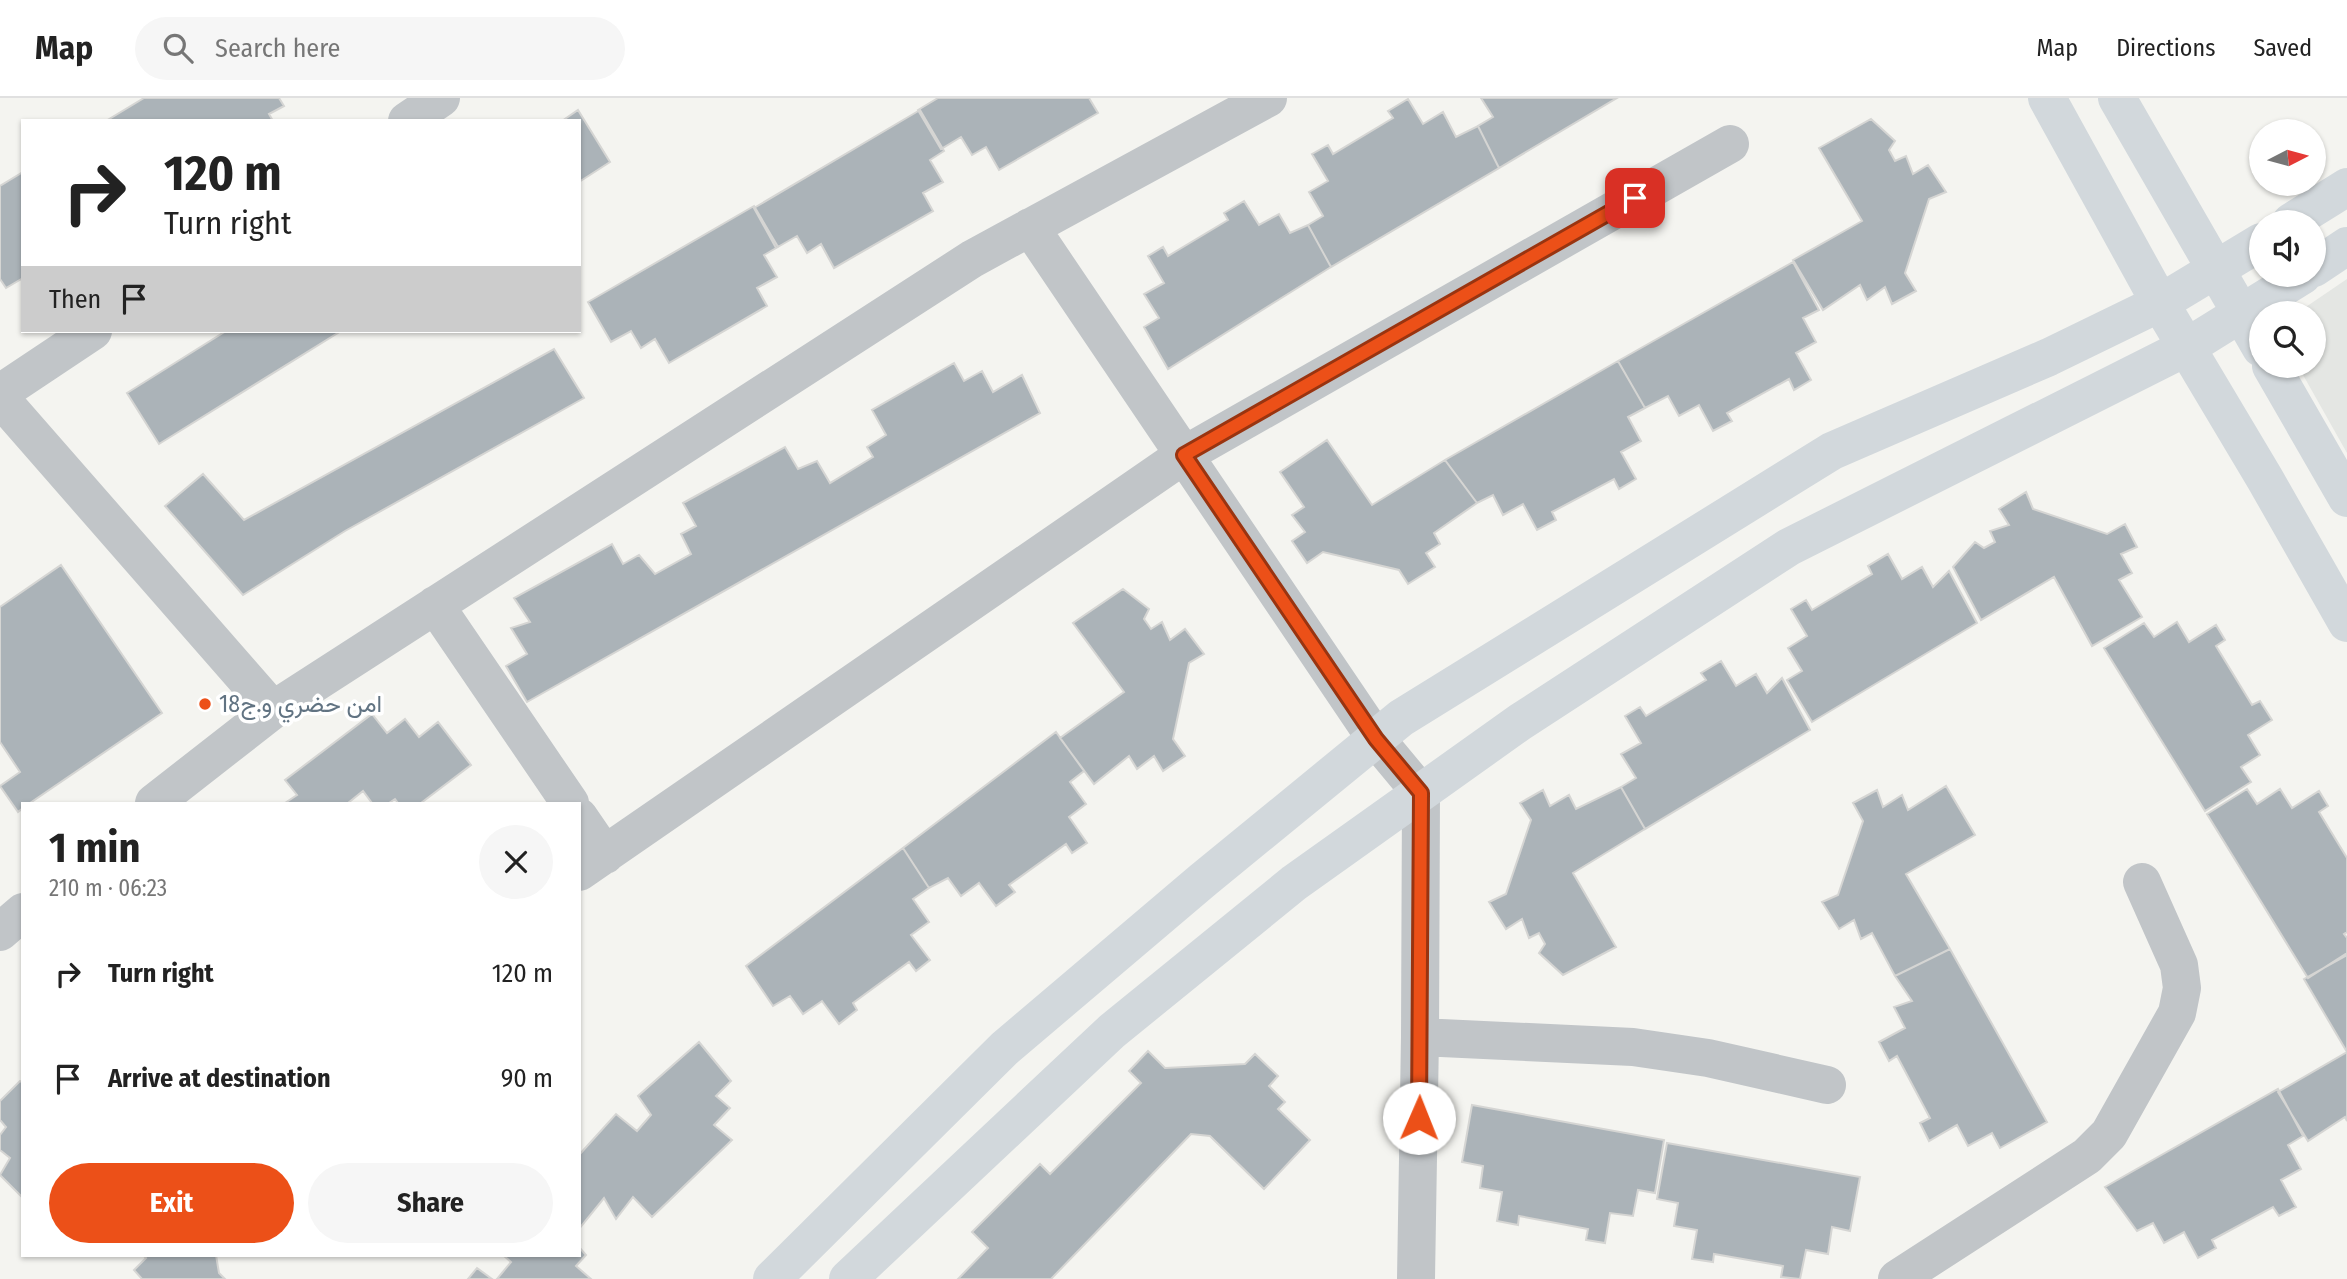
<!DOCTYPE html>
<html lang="en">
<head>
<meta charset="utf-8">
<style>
	:root { --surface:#fff; --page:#f6f6f6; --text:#222; --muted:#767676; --line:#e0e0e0; --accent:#ec5018 }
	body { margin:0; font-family:"Fira Sans Condensed",Vazirmatn,sans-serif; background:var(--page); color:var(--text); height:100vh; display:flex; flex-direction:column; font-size:26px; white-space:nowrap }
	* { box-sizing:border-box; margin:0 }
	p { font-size:23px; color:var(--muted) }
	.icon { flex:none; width:38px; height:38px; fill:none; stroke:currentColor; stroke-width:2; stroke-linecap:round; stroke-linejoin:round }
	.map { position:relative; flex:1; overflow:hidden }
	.sheet { position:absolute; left:21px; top:704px; width:560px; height:455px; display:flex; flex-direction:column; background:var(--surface); border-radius:0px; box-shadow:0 2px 5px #0004 }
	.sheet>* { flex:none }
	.guide { position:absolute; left:21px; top:21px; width:560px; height:214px; border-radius:0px; box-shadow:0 2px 5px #0004; background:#fff; color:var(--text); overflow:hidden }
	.needle { width:46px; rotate:84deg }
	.controls { position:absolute; left:2249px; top:21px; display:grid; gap:14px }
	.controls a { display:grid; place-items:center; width:77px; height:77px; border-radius:50%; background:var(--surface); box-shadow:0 2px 5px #0004; font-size:35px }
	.pin { position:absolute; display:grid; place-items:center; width:60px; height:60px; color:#fff; margin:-30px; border-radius:14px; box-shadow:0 4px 10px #0006 }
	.me { position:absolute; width:77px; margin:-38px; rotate:1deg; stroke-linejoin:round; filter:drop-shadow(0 0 5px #0008) }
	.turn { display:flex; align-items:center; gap:24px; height:147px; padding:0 28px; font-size:32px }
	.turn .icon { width:91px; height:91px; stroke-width:2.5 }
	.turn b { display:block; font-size:49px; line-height:60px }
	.then { display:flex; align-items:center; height:66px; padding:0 28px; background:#0003; gap:14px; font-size:26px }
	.round { display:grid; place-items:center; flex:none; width:74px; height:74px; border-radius:37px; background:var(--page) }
	.head { display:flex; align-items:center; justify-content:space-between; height:119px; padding:0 28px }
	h1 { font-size:42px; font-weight:700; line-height:52px }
	.cta { display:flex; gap:14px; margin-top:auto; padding:14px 28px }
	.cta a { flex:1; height:80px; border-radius:42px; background:var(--accent); color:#fff; font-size:28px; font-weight:700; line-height:80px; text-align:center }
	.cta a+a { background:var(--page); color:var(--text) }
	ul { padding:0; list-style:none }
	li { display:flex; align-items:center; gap:21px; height:105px; padding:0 28px }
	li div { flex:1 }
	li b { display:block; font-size:26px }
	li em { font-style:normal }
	header { display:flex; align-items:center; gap:42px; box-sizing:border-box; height:98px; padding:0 35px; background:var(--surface); border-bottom:2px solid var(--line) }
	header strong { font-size:33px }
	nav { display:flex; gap:38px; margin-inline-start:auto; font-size:24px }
	.search { width:490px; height:63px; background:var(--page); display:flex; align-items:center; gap:18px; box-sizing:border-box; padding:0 24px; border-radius:38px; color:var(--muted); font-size:26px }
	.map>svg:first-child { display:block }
</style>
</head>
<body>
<header>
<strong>Map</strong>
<div class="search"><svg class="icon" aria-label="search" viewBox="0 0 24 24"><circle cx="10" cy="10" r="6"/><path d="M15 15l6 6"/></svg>Search here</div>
<nav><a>Map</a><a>Directions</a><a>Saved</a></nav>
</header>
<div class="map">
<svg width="2347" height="1181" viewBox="0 0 2347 1181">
	<rect width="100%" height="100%" fill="#f4f4f0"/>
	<path fill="#e4e6e3" d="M2347,181V355L2298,268H2314V215H2297Z"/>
	<path fill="#abb3b8" stroke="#d5d5d3" stroke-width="2" d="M144,0H279L284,8L269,16L273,23H106Z
		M938,0H1089L1098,15L999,72L986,49L972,57L961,39L941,51L918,12Z
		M1481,0H1617L1499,70L1478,28L1493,19Z
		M1408,1L1423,26L1443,14L1456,39L1478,28L1499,70L1331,169L1308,127L1323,118L1309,94L1328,83L1312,56L1328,47L1333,56L1393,20L1388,13Z
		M578,12L610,64L579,84V23H562Z
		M920,12L944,53L930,62L943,84L923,95L933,113L834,170L821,146L807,155L797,138L776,150L754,110Z
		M1871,21L1895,43L1889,52L1895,63L1906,58L1913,76L1928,67L1946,94L1929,101L1905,175L1916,193L1892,206L1885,189L1867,202L1860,187L1823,212L1793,162L1862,123L1819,50Z
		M23,74V180L6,190L0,181V88Z
		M1244,103L1259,127L1279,116L1290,135L1308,127L1331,169L1168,271L1144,229L1159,220L1144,196L1164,185L1148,158L1163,149L1168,158L1228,122L1224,115Z
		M754,108L778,149L764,157L777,179L757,190L767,208L669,265L655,241L641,250L631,233L611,244L588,204Z
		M1793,164L1819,212L1803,220L1816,244L1796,255L1811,282L1794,292L1789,281L1727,315L1732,323L1713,333L1699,307L1679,318L1668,298L1645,310L1618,263Z
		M226,233H341L159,346L127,295Z
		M554,251L584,300L345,433L243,497L165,408L203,376L244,422Z
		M1618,263L1645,310L1628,319L1641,343L1621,354L1636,381L1619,391L1614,381L1552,414L1556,422L1537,432L1523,406L1503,417L1493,397L1477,405L1445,362Z
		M954,265L964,283L982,273L993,294L1022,277L1040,315L527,604L506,568L527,556L511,530L530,524L514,500L612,446L623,466L639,457L655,476L691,456L681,436L696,428L683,405L785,349L798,371L817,363L830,385L873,359L867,349L886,337L872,312Z
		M1327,342L1372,407L1445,362L1477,405L1434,435L1440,446L1426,455L1435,469L1408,486L1399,472L1323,454L1307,465L1292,443L1305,434L1292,417L1304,409L1280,374Z
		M2026,394L2033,411L2107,436L2125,426L2137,449L2121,456L2132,475L2119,482L2142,519L2092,548L2054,479L1981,522L1953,469L1975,444L1984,450L1995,444L1990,433L2009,427L1999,411Z
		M1888,456L1902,481L1922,469L1933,489L1949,473L1977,525L1812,624L1787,582L1802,573L1788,550L1807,538L1791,511L1806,502L1812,512L1872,476L1868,468Z
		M61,467L162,615L30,705H23V710L18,714L0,688L20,674L0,644V509Z
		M1123,491L1149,511L1144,521L1151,531L1162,524L1170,542L1185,531L1204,556L1189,565L1173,641L1185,658L1163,673L1154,658L1137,671L1129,658L1094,686L1060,640L1124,594L1073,525Z
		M2177,524L2189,544L2216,527L2225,542L2216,548L2252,607L2260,603L2272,622L2248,637L2260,657L2241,669L2251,684L2205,713L2104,550L2144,525L2154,539Z
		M1721,563L1736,588L1756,576L1767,595L1782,580L1810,632L1645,731L1621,689L1636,680L1621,656L1641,645L1625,618L1640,609L1646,618L1706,582L1701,575Z
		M372,616L387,635L405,621L419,639L438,624L471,667L421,705H398L395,701L389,705H372L363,693L348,705H285L297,697L285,682Z
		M1056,634L1084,673L1070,684L1086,706L1069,719L1087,745L1072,755L1066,746L1009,787L1015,794L996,808L979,785L961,798L948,780L929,790L903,750Z
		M1946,688L1975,737L1906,776L1950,851L1895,878L1872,835L1861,841L1854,822L1839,831L1822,804L1838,797L1863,723L1853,705L1877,692L1883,709L1902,697L1908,712Z
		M1621,689L1645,731L1573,775L1616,849L1563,877L1539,855L1545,846L1539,835L1529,840L1522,821L1506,831L1489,804L1506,796L1531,722L1520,705L1543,692L1550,708L1569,697L1576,711Z
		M2247,691L2257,706L2280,691L2292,710L2319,693L2328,708L2319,714L2347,760V834L2344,836L2347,840V855L2308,880L2207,716Z
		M903,750L929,790L913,801L929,824L911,837L930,862L916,873L909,864L853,905L857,912L839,926L822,903L803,916L790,898L773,908L746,868Z
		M1950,851L2047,1024L2000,1050L1992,1035L1968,1048L1957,1027L1929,1043L1920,1025L1930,1020L1897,958L1889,963L1879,944L1905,930L1894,909L1912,903L1895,878Z
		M2347,857V1023L2345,1019L2308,1043L2278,994L2347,954L2304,881Z
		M699,944L731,983L716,998L730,1010L714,1027L732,1042L652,1119L633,1099L616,1121L604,1100L579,1131V1057L616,1016L637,1033L651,1017L638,998Z
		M1148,953L1165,970L1245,966L1255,956L1278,978L1269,988L1285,1004L1278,1011L1310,1042L1264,1091L1210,1038L1191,1036L1051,1181H958L988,1150L972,1134L1040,1066L1050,1076L1141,985L1129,973Z
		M20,983L23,985V1100L0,1077L10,1060L0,1052V1037L6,1029L0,1022V1003Z
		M2278,991L2303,1038L2288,1047L2301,1071L2281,1082L2296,1109L2279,1118L2273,1109L2212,1142L2216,1150L2198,1160L2184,1134L2164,1145L2153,1125L2137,1133L2105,1089Z
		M1472,1007L1664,1042L1655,1095L1638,1092L1633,1118L1610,1115L1605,1145L1586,1142L1588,1131L1519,1118L1518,1127L1497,1123L1502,1094L1480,1090L1483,1068L1462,1064Z
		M1667,1045L1860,1079L1850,1133L1832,1129L1828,1156L1806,1152L1800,1181L1781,1179L1783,1168L1714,1156L1713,1164L1692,1161L1697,1132L1674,1128L1678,1105L1657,1101Z
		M579,1149L586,1157L576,1168L591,1181H497L511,1164L503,1157H579Z
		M143,1157H216L219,1175L225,1181H142L134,1172L146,1160Z
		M477,1170L492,1181H468Z"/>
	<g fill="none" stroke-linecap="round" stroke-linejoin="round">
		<path stroke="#c1c5c8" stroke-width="38" d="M407,23L441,0
			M1030,129L1376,641L1421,695L1420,939L1416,1181
			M0,295L93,233
			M0,300L273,612
			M435,507L570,705
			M154,705L273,612L972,161L1268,0
			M579,719L605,757
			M579,774L1184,357L1730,46
			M0,834L23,814
			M1420,939L1633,949L1708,960L1827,987
			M1897,1181L2087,1058L2109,1036L2177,915L2182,890L2179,867L2142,784"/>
		<path stroke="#d2d8dc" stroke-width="38" d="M2047,0L2160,205L2265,381L2347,525
			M2117,0L2261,250
			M2291,124L2347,89
			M2314,170L2347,148
			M2271,268L2347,400
			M772,1181L1005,950L1203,782L1401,620L1832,353L2049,259L2160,205L2261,144
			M848,1181L1112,933L1294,785L1520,624L1789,449L2187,249L2303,177"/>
	</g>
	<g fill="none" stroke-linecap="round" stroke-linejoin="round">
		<defs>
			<path id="route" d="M1419,1020L1421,695L1376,641L1184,357L1635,100"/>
		</defs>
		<use href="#route" stroke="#993410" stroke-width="18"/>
		<use href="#route" stroke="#ec5018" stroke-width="12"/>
	</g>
	<circle fill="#ec5018" stroke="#fff" stroke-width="2.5" cx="205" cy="606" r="7"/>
	<g text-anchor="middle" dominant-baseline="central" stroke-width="7" stroke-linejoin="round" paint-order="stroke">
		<g font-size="24" fill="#617382" stroke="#fff" text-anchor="start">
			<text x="219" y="606">امن حضري و.ج18</text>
		</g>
	</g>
</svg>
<div class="controls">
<a><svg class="needle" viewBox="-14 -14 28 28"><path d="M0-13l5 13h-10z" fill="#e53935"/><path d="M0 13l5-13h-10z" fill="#767676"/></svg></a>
<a><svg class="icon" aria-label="sound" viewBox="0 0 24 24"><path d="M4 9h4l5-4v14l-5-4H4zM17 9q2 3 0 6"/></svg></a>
<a><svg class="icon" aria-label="search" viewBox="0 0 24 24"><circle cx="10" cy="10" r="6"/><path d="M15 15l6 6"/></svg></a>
</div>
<div class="pin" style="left:1635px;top:100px;background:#d93025"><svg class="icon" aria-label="arrive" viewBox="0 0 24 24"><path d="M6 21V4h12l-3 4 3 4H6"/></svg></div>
<svg class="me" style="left:1419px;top:1020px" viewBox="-20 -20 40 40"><circle r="19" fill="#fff"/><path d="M0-13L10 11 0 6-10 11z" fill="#ec5018"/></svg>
<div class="guide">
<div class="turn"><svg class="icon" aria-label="right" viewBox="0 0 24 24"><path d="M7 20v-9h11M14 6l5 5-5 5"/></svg><div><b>120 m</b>Turn right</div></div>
<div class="then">Then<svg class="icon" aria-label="arrive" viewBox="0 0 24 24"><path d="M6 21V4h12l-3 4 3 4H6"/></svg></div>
</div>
<section class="sheet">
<div class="head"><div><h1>1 min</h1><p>210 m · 06:23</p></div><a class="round"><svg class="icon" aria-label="close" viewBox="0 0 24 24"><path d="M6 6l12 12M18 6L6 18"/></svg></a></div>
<ul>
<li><svg class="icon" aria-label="right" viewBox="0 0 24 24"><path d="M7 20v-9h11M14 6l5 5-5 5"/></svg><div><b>Turn right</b></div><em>120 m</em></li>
<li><svg class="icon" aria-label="arrive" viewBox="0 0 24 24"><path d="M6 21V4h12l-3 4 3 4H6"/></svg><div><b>Arrive at destination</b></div><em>90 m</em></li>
</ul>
<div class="cta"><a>Exit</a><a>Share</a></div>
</section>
</div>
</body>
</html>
